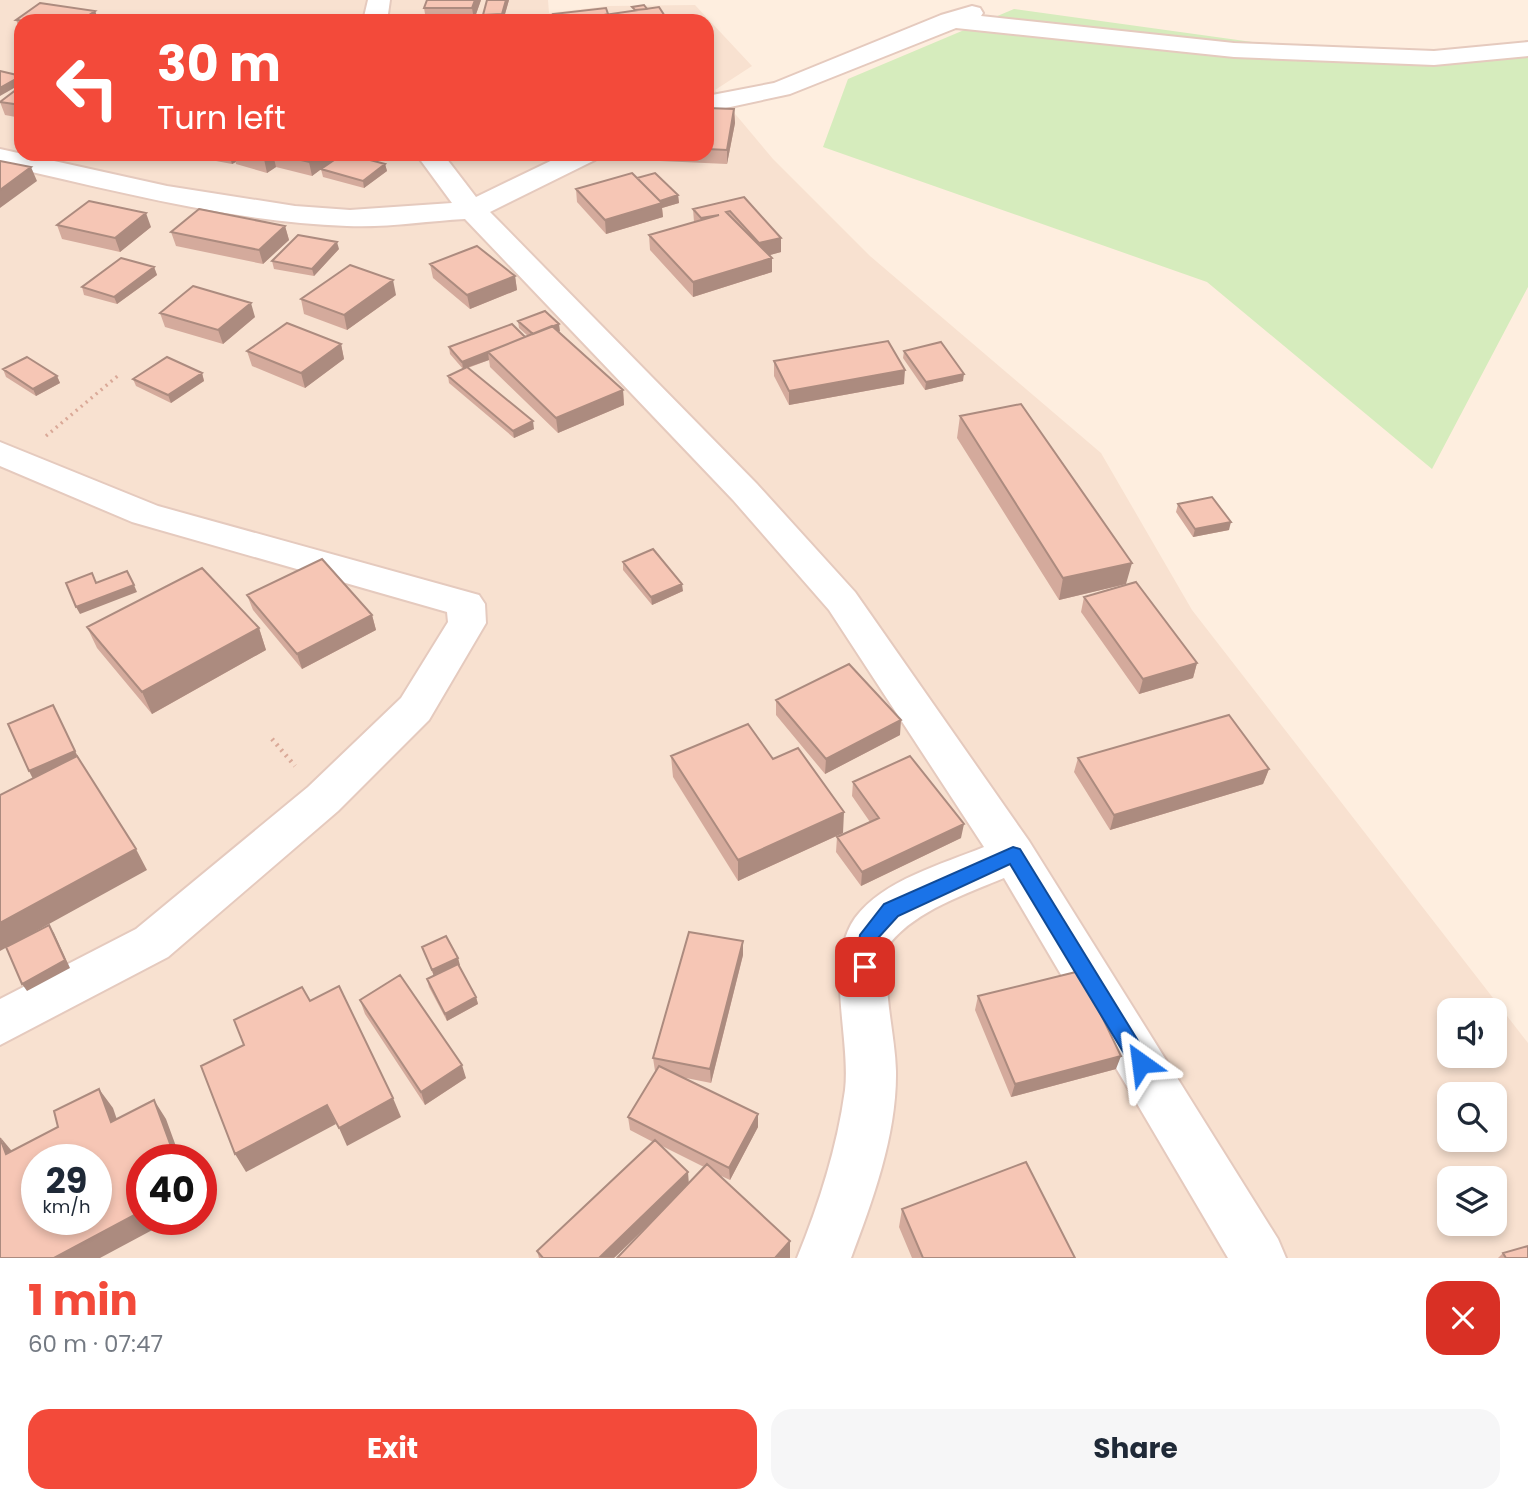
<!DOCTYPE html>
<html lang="en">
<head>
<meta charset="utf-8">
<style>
	:root { --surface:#fff; --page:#f6f6f7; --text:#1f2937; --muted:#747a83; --accent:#f34a3a }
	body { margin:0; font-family:Poppins,sans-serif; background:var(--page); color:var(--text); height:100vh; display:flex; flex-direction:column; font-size:26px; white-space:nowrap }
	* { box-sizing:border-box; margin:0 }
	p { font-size:23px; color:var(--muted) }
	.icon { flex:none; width:38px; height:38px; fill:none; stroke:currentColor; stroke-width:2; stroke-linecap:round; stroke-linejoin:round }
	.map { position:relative; height:1258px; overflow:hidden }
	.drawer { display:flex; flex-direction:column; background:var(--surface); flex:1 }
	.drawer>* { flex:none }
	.guide { position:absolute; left:14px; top:14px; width:700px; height:147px; border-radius:21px; box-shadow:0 4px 10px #0003; background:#f34a3a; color:#fff; overflow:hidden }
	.fabs { position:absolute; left:1437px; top:998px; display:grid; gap:14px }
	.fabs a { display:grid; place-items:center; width:70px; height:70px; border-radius:14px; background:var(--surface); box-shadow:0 4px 10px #0003; font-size:35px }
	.speed { position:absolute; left:21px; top:1144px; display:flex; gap:14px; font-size:35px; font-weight:700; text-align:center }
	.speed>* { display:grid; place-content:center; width:91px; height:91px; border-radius:50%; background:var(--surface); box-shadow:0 4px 10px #0003; line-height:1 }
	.speed small { font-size:18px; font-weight:400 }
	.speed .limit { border:10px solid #d22; background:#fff; color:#111 }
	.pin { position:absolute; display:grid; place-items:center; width:60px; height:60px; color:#fff; margin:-30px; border-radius:14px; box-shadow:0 4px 10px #0006 }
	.me { position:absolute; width:77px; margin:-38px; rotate:329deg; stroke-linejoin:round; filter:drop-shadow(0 0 5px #0008) }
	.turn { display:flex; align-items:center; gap:24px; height:147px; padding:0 28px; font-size:32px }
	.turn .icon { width:91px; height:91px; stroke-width:2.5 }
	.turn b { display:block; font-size:49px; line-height:60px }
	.round { display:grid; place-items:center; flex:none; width:74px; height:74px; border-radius:21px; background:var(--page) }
	.headline { display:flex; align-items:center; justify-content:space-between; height:119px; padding:0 28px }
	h1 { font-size:42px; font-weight:700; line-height:52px; color:var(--accent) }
	.cta { display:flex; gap:14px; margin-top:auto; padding:14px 28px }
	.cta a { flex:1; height:80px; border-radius:21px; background:var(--accent); color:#fff; font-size:28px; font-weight:700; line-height:80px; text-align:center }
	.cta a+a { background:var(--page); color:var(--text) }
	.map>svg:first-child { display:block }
</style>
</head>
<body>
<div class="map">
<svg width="1528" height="1258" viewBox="0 0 1528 1258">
	<rect width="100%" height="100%" fill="#feeedf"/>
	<path fill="#f8e1d0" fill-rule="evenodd" d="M0,0H548L549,13L608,6L695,5L752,66L715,90L773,159L870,256L1101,453L1192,610L1528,1043V1258H0ZM21,21H707V154H21ZM1449,1010H1494V1055H1449ZM1449,1094H1494V1139H1449ZM37,1160H96V1220H37ZM142,1160H201V1220H142ZM1449,1178H1494V1223H1449Z"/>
	<path fill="#d6ecbd" d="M1014,9L1353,56L1528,47V287L1432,469L1207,282L823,147L848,79Z"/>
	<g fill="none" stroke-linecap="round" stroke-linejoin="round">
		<defs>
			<path id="minor" d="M368,0H390L387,21H363Z
				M972,6L980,8L983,13L981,16L1234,43L1434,51L1528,42V56L1434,65L1234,57L956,28L790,94L707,112V96L774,83L941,15Z
				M0,149L167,186L295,206L350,210L452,203L416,154H443L476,197L565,154H599L595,160L490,212L757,484L855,592L1029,841L1278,1239L1286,1258H1228L1004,878C966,894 917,910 890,943C880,984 895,1030 896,1071C897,1134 873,1200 851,1258H797C819,1204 837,1148 845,1090C851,1039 824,962 855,918C883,880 943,864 984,847L829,610L733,500L465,219C426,221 386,228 347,226C230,222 114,190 0,165Z
				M0,442L158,506L479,595L485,604L486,623L429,720L338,811L168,957L0,1045V999L136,929L308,787L401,698L448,622L447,612L132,522L0,466Z"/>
		</defs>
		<use href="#minor" stroke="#e5cabe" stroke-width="4"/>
		<path stroke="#daa998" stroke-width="3.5" stroke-dasharray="2 4.5" stroke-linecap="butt" d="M46,436L120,374"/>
		<path stroke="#daa998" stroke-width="4.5" stroke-dasharray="2 5" stroke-linecap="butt" d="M272,739L295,766"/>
		<use href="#minor" fill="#fff" fill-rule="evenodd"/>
	</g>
	<path fill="#d4aa9c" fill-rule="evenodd" d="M481,0L474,20H426L424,8Z
		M487,0H509L503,21H484L483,15Z
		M95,11L99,21H21V32L16,20Z
		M21,86V118L5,115L0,102Z
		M707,108L734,109L735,123L727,164L638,160L637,154H707Z
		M179,154H339V156L385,164L387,171L364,188L323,177L321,169L312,176L276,167L267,173L236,164V162L232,164Z
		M637,178L678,195L679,203L662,208L663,217L606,234L577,202L576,189Z
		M744,197L781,252L770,255L772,258V272L693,297L650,250L649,235L694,222L693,209Z
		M57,225L151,227L120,252L62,239Z
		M285,226L289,240L263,264L176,246L171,232Z
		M339,249L314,276L274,269L272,261Z
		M430,264L515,276L517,290L470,309L433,278Z
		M154,267L157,275L117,304L84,295L82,287Z
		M396,295L347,330L304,314L301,299Z
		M160,313L255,317L223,344L165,327Z
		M518,321L560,331L558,332L623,390L624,405L558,433L490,367L489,360L468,368L534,429L514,438L449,383L448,376L463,369L450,354L449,347L528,336L519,328Z
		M341,344L344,359L305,388L252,366L247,351Z
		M904,351L963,381L925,390L903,358Z
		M774,361L904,384L789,405L774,376Z
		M3,369L57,376L60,383L36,396L6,377Z
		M202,373L204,381L171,403L136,386L133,379Z
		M960,416L1126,584L1059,600L957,438Z
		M1178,504L1229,530L1193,537L1176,512Z
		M623,562L683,591L652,605L623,570Z
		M247,595L372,615L376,630L302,669L253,610Z
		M1084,597L1197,663L1193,678L1139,694L1081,612Z
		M87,627L259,628L266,650L152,714L97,648Z
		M776,700L900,735L825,774L776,715Z
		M671,756L773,759L843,833L738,881L673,777Z
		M1078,758L1269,769L1263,784L1110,830L1074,772Z
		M853,782L961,838L861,886L836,852L837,837L870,822L852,796Z
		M743,941V955L711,1083L681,1077L758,1114V1127L730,1180L717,1174L790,1241V1258L661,1212L614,1258H539L537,1251L653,1142L630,1130L628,1117L656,1072L655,1071L653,1058ZM660,1145L704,1167L689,1183Z
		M422,947L458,958L459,965L476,997L478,1004L447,1021L429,987L427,979L434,976Z
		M978,996L1116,1069L1011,1097L975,1010Z
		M360,1000L466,1078L425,1105L365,1014Z
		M902,1209L1075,1258H912L899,1227Z
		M1503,1253L1528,1258H1498Z"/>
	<path fill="#ac8b7f" d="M475,0H481L474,20L472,8Z
		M506,0H509L503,21L502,14Z
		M95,11L99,21H80Z
		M604,18V21H589V20Z
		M21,76V84L0,96V88Z
		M734,109L735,123L727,164V150Z
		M229,154H233L236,162L232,164Z
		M271,154H273L276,167L267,173L264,159Z
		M320,154H339V156L312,176L309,162Z
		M385,164L387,171L364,188L363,181Z
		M31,167L37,181L0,208V190Z
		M678,195L679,203L662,208L663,217L606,234L605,220Z
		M146,213L151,227L120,252L115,238Z
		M285,226L289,240L263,264L259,250Z
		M781,238V252L759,258V243Z
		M337,242L339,249L314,276L312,269Z
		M772,258V272L693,297V282Z
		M154,267L157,275L117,304L114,297Z
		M515,276L517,290L470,309L467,295Z
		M393,280L396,295L347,330L344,315Z
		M251,303L255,317L223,344L218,330Z
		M559,324L560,331L534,342L533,334Z
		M526,338L488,352L489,360L463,369L462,362Z
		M341,344L344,359L305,388L301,373Z
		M905,370L904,384L789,405V391Z
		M202,373L204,381L171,403L168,395Z
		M964,374L963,381L925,390L926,382Z
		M57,376L60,383L36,396L33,389Z
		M623,390L624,405L558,433L556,418Z
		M533,421L534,429L514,438L513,431Z
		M1231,522L1229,530L1193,537L1195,529Z
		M1132,563L1126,584L1059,600L1063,578Z
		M682,584L683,591L652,605L651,597Z
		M134,585L137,592L80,614L76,607Z
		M372,615L376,630L302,669L297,654Z
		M259,628L266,650L152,714L142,692Z
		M1197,663L1193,678L1139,694L1143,679Z
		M53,705L79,759L33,779L29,771Z
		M901,720L900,735L825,774L826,759Z
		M1269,769L1263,784L1110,830L1114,815Z
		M844,812L843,833L738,881V860Z
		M964,824L961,838L861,886L862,872Z
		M136,849L147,870L0,951V923Z
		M49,925L54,933L70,968L27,991L22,984Z
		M743,941V955L711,1083L710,1069Z
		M458,958L460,965L434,977L432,970Z
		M476,997L478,1004L447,1021L445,1014Z
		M1121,1056L1116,1069L1011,1097L1015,1084Z
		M462,1065L466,1078L425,1105L421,1092Z
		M99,1089L113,1108L124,1140L111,1122Z
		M393,1098L401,1117L347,1146L339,1128Z
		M154,1100L166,1119L181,1160H176Z
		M327,1105L336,1124L246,1172L235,1154Z
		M758,1114V1127L730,1180L729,1168Z
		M1,1138L16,1156L6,1154Z
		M688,1172L689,1185L614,1258H599Z
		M142,1211V1220H171L100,1258H54Z
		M790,1241V1258H775Z"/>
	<path fill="#f6c6b5" stroke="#ac8b7f" stroke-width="2" fill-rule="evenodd" d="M427,0H475L472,8H424Z
		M487,0H506L502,14L483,15Z
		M40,3L95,11L80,21H27L16,20Z
		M644,5L647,9L635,10L632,7Z
		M659,7L668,21H607L604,15Z
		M606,8L608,14L604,15V18L589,20L590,21H556L553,14Z
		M0,71L21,76L0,88Z
		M21,86V105L0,102Z
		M707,108L734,109L727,150L707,149Z
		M245,154H271L264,159Z
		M276,154H320L309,162Z
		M343,154H348L385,164L363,181L321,169Z
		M0,161L31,167L0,190Z
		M632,173L662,203L605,220L576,189Z
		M655,173L678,195L660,201L637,178Z
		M744,197L781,238L759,243L730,211L726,212L772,258L693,282L649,235L719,215L701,218L693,209Z
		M89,201L146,213L115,238L57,225Z
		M199,209L285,226L259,250L171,232Z
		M298,235L337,242L312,269L272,261Z
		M477,246L515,276L467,295L430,264Z
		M121,258L154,267L114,297L82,287Z
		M350,265L393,280L344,315L301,299Z
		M193,286L251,303L218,330L160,313Z
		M545,311L559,324L533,334L518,321Z
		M287,323L341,344L301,373L247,351Z
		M512,324L525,337L462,362L449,347Z
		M552,326L623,390L556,418L488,352Z
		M888,341L905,370L789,391L774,361Z
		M941,342L964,374L926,382L904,351Z
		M27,357L57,376L33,389L3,369Z
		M167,357L202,373L168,395L133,379Z
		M467,367L533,421L513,431L448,376Z
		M1021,404L1132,563L1063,578L960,416Z
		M1212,497L1231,522L1195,529L1178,504Z
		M653,549L682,584L651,597L623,562Z
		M322,559L372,615L297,654L247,595Z
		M202,568L259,628L142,692L87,627Z
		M127,571L134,585L76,607L66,583L92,573L96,583Z
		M1136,582L1197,663L1143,679L1084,597Z
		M849,664L901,720L826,759L776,700Z
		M53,705L75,751L29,771L8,724Z
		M1229,715L1269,769L1114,815L1078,758Z
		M748,724L773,759L798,748L844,812L738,860L671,756Z
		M77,756L136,849L0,923V795Z
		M910,756L964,824L862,872L837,837L879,818L853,782Z
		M49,925L65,960L22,984L6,947Z
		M689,932L743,941L710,1069L653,1058Z
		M446,936L458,958L432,970L422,947Z
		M458,964L476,997L445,1014L427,979Z
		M1080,971L1121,1056L1015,1084L978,996Z
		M400,975L462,1065L421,1092L360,1000Z
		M339,986L393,1098L339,1128L327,1105L235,1154L201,1066L244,1045L234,1020L302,987L310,1001Z
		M659,1066L758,1114L729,1168L628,1117Z
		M99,1089L111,1122L154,1100L176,1160H142V1211L54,1258H0V1138L6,1154L58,1127L54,1111ZM37,1160H96V1220H37Z
		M655,1140L688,1172L599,1258H543L537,1251Z
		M1026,1162L1075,1258H923L902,1209Z
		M707,1164L790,1241L775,1258H617Z
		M1528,1246V1258H1506L1503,1253Z"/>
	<path fill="#1a73e8" stroke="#114b97" stroke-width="2" d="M1013,847L1020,849L1148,1057L1151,1063L1148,1070L1141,1073L1134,1070L1010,864L898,916L878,938L872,973L865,976L858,973L855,967L860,935L884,904Z"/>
</svg>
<div class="fabs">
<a><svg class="icon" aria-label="sound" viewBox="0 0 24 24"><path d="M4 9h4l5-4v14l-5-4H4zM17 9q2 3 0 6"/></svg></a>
<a><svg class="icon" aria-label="search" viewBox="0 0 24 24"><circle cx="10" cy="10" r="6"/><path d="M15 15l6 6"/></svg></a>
<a><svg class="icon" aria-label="layers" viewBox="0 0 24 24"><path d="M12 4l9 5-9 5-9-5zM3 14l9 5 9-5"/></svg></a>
</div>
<div class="speed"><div>29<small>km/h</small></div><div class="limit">40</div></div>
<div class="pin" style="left:865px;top:967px;background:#d93025"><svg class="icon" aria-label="arrive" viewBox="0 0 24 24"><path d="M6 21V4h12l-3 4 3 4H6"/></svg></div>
<svg class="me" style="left:1141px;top:1063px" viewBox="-20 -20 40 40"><path d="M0-17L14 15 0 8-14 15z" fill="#1a73e8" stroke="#fff" stroke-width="4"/></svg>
<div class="guide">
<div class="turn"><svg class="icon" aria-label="left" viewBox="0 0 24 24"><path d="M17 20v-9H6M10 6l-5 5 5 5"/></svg><div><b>30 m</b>Turn left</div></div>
</div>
</div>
<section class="drawer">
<div class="headline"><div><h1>1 min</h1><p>60 m · 07:47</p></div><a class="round" style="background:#d93025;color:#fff"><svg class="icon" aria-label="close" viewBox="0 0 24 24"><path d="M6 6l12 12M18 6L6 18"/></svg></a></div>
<div class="cta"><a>Exit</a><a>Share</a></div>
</section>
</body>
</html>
